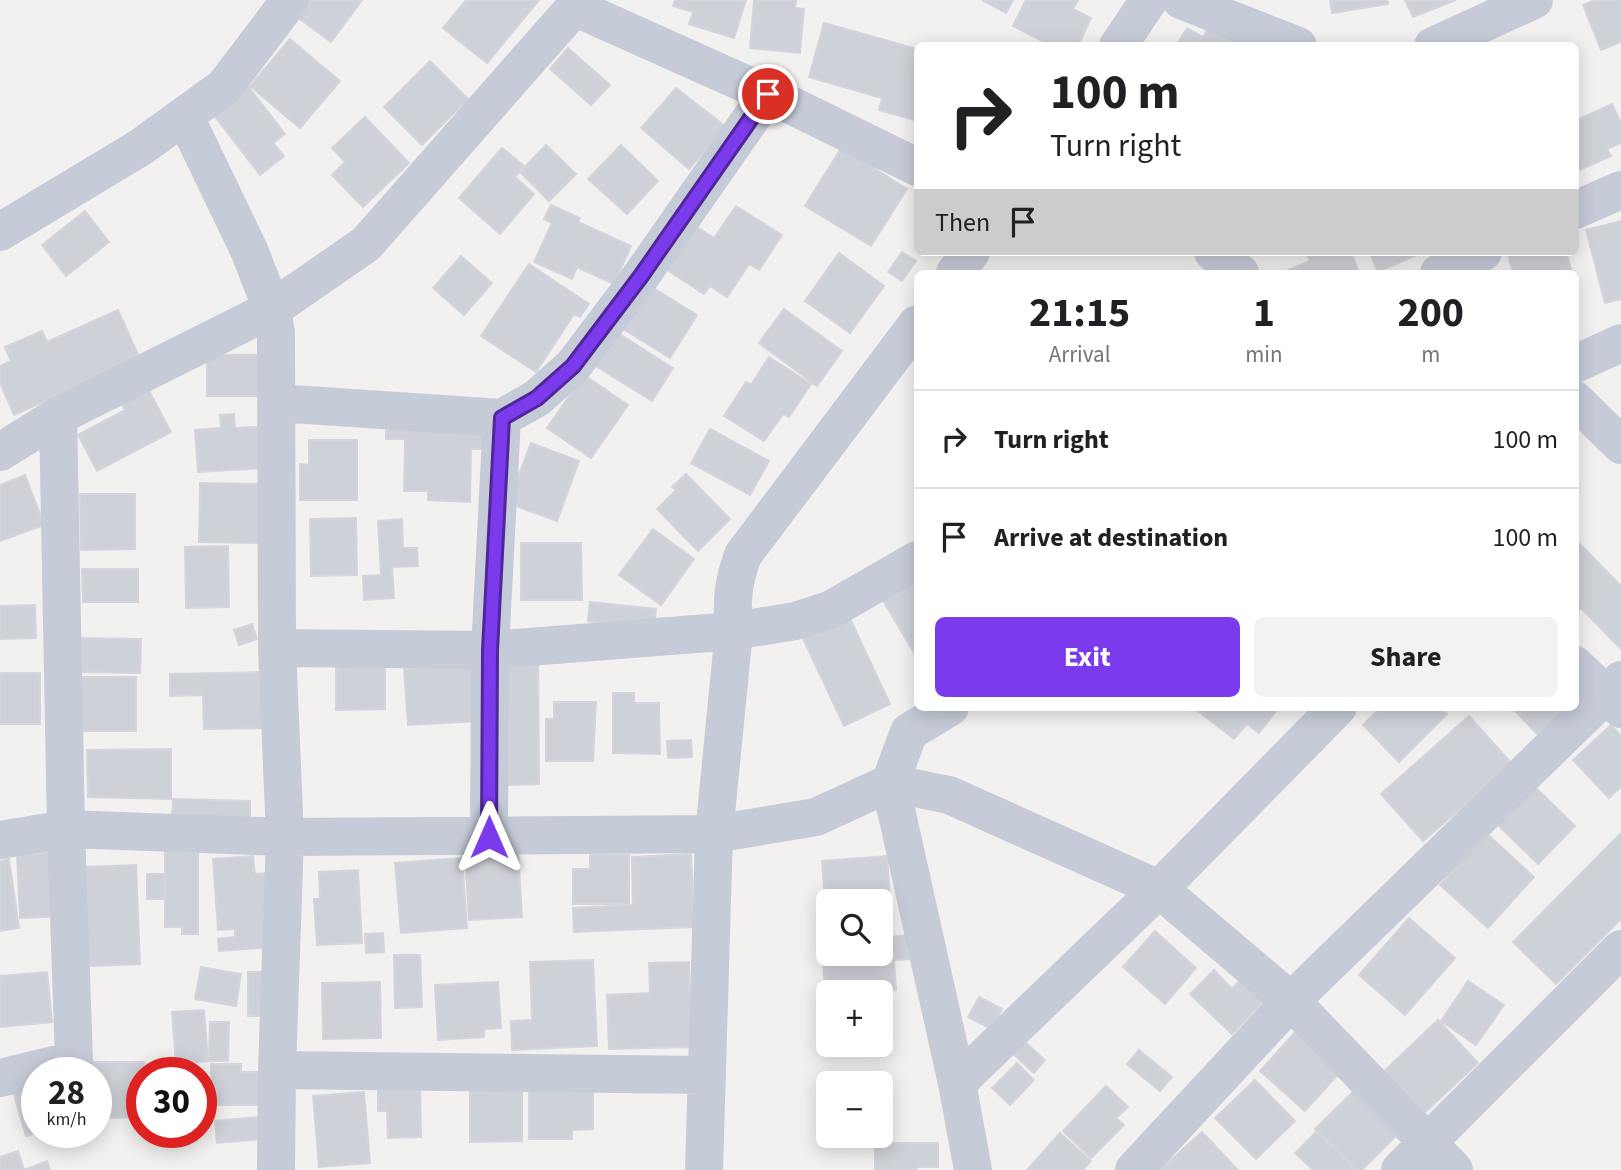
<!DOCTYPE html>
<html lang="en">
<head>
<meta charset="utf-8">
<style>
	:root { --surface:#fff; --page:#f2f2f2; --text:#202124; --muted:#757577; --line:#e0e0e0; --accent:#7c3aed }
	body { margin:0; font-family:"Source Sans 3",sans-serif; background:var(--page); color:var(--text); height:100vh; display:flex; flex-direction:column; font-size:26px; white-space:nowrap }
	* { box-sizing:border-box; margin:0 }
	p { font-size:23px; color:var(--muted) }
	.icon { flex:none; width:38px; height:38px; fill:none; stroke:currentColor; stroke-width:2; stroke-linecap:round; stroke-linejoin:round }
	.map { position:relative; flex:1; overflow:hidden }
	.details { position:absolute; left:914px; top:270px; width:665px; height:441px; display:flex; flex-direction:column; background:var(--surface); border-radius:10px; box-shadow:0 4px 18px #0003 }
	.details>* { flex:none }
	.banner { position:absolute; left:914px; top:42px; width:665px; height:214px; border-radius:10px; box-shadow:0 4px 18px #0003; background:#fff; color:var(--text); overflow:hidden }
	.tools { position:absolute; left:816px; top:889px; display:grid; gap:14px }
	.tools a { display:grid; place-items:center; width:77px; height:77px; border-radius:10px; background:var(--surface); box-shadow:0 4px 18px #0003; font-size:35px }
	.speed { position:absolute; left:21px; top:1057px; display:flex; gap:14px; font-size:35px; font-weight:700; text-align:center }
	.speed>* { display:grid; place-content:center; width:91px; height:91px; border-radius:50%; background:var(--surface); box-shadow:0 4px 18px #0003; line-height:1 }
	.speed small { font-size:18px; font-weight:400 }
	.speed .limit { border:10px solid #d22; background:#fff; color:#111 }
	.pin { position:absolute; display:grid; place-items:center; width:60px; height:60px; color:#fff; margin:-30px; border:4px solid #fff; border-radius:50%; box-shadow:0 2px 7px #0007 }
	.me { position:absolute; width:77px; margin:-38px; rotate:0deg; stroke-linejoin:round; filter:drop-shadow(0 0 5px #0008) }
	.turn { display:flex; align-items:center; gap:24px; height:147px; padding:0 21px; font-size:32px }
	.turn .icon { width:91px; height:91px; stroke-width:2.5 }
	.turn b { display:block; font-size:49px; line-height:60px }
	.then { display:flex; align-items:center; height:66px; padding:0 21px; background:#0003; gap:14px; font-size:26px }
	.eta { display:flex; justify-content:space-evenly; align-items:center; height:119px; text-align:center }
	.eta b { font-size:42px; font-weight:700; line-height:49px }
	.action { display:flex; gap:14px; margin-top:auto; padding:14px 21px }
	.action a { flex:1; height:80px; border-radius:10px; background:var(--accent); color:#fff; font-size:28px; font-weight:700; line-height:80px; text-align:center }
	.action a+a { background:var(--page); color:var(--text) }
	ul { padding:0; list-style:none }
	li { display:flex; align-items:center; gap:21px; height:98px; padding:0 21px; border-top:2px solid var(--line) }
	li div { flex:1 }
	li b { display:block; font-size:26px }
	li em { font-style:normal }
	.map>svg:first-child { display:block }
</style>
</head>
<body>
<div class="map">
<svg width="1621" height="1170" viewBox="0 0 1621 1170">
	<rect width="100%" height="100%" fill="#f3f1f0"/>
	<path fill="#cfd1d8" stroke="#d4d4dc" stroke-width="2" d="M302,0H362L331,42L292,13Z
		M466,0H539L487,63L443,28Z
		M675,0H746L734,38L689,24L693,12L673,6Z
		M754,0H796L795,8L804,9L800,53L750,48Z
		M982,0H1013L1006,13Z
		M1026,0H1078L1073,9L1091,18L1078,46H1052L1013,26Z
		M1330,0H1387L1388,4L1332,13Z
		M1405,0H1456L1413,17Z
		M1595,0H1621V42L1601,50L1583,5Z
		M1213,21L1252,46H1176L1187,28L1203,37Z
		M824,23L917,49V121L879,110L882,98L809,77Z
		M290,39L340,81L300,128L250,86Z
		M568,48L610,85L591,105L550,69Z
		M430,61L468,99L422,145L384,107Z
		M248,86L285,134L273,143L284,156L260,175L213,114Z
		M676,88L726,127L689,169L641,128Z
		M1612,104L1621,123V143L1607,149L1611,156L1577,171L1575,121Z
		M365,117L409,163L363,207L332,175L345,162L332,148Z
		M846,140L879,160L874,168L907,189L871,246L805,206Z
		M546,145L576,174L549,201L520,172Z
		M621,145L658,181L627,214L588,179Z
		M502,148L524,166L515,177L534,194L500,234L459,198Z
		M551,205L580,218L578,222L631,246L614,284L577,267L572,279L534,262L552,223L544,219Z
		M736,206L782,235L759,270L749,264L727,297L710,286L704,294L667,270L695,226L714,238Z
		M85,211L109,242L66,276L42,245Z
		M1621,221V299L1605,303L1586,230Z
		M902,252L916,261L902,281L888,272Z
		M1306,252H1351L1359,273H1289L1288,270L1310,261Z
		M1369,252H1416L1417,255L1378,272Z
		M1514,252H1566L1572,273H1513L1508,253Z
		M839,253L884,286L850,333L805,301Z
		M461,256L492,283L464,315L433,288Z
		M529,264L589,304L580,317L574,314L536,372L481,336Z
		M650,286L697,315L670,358L623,329Z
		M784,309L842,351L817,386L759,343Z
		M118,310L140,359L14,415L0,383V366L11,361L5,347L42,331L47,342Z
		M615,331L673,368L652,401L594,365Z
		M207,355H258V396H207Z
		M769,357L811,384L789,417L783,414L764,441L724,416L746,382L751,385Z
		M584,375L628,405L591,458L547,428Z
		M147,387L171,432L97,471L78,435L125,410L120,401Z
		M234,414L235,428L259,427L262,468L198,472L195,430L221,428L220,415Z
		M386,420L488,423L487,449H471L470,502L428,500V491H404L405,439H386Z
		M710,429L769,461L750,495L691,463Z
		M309,440H357V500H300V464L309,465Z
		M531,443L579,461L557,521L508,503Z
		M686,474L730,519L698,551L657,509L676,490L672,487Z
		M25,475L44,525L0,541V485Z
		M200,483L263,484V543L199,542Z
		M80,494H135V549L81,550Z
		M356,518L357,575L311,576L310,519Z
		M402,519L403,548H417L418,566L392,567L394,598L364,600L363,576L381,575L378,521Z
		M653,529L694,559L661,605L619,575Z
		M1575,539L1621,586V649L1581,608L1575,614Z
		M521,543H581L582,600H521Z
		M228,546L229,607L186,608L185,547Z
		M82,569H138V602H83Z
		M917,574V658L880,595Z
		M590,602L656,609L654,627L588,621Z
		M35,605L36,638L0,639V606Z
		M846,610L890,704L844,726L800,632Z
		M252,624L257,639L239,645L234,630Z
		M78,638L141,639L140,673L78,672Z
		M507,656H538L539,784L508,785Z
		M385,663V709L336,710V664Z
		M475,664L479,721L408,725L404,669Z
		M264,672L265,728L204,729L203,695L170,696V674Z
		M0,673H40V724H0Z
		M78,677H136V731H77Z
		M613,693H634V703H659L660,754L613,753Z
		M554,702H596L593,761H546V719H554Z
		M1193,707H1279L1259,733L1247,724L1234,739Z
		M1381,707H1439L1447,714L1399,762L1363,725Z
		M1511,707H1575L1542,739Z
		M1469,716L1512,764L1423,841L1381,794Z
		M1611,725L1621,736V787L1609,798L1573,760Z
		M691,740L692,757L668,758L667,741Z
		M171,749V799L88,797L87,750Z
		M1532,784L1575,826L1538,864L1495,822Z
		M173,799L250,801V823L172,821Z
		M1486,833L1534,877L1488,928L1440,885Z
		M1621,833V919L1556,984L1513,942Z
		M165,851H198V934H182V927H165Z
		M518,851L522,917L469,920L465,855Z
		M62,852L64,916L20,918L17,854Z
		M691,854L694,927L574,932L573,908L633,905L632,857Z
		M590,855H629V904H573V869H590Z
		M253,856L255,874L265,873L271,947L219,951L218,939L235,937V929L218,930L213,859Z
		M887,856L892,922L880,923V901H828L827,927L822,861Z
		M462,858L467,928L401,933L395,863Z
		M9,859L19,928L0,931V861Z
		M136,865L140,964L89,966L86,867Z
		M358,870L362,943L317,945L314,899H320L319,872Z
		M147,874H164V899H147Z
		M1409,918L1455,958L1405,1015L1359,975Z
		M1155,931L1196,968L1165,1004L1123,967Z
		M383,933L384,952L366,953L365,934Z
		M907,935L909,959L894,960L896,990L828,992L826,996L821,943H828V954H880V938Z
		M394,955H420L422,1007L395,1008Z
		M593,960L597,1046L512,1050L511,1021L532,1020L530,962Z
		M689,962L691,1047L609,1049L607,995L650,993L649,963Z
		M201,967L241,974L236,1006L195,999Z
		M1214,970L1232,989L1243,977L1266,999L1232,1034L1190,994Z
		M47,972L52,1022L0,1027V976Z
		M248,972H272V1016H248Z
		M1468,981L1504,1005L1476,1045L1441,1021Z
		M380,982L381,1038L323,1039L322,983Z
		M498,982L501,1028L484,1029V1037L438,1040L435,985Z
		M979,997L1002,1009L991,1029L968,1017Z
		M204,1010L208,1061L176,1064L172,1012Z
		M1438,1020L1478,1063L1422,1115L1382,1073Z
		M210,1022H229L228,1061H209Z
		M1296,1031L1341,1071L1305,1111L1260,1071Z
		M1023,1040L1045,1060L1034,1073L1012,1053Z
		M1139,1050L1172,1077L1160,1091L1127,1064Z
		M87,1062H144L142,1117L107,1118V1108H96V1073H87Z
		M1017,1063L1034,1080L1010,1105L992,1088Z
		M211,1064H241V1072H266V1105H210Z
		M420,1079L421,1137L388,1138L387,1111H378V1080Z
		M1255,1080L1295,1121L1256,1159L1215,1118Z
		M37,1084V1132H41L26,1136L13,1091Z
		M1106,1086L1128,1107L1116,1118L1124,1125L1091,1158L1063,1131Z
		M470,1087H522V1141L470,1142Z
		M593,1087V1129L572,1130V1139H529V1088Z
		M1358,1087L1402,1130L1362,1170H1357L1315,1129Z
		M364,1092L370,1163L319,1167L313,1096Z
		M260,1117L262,1139L217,1143L215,1121Z
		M178,1132H195L197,1140L180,1142Z
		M1202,1132L1238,1170H1160Z
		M1316,1132L1355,1170H1313L1295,1153Z
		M1060,1133L1091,1161L1083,1170H1027Z
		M875,1143H938V1167H917V1170H875Z
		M18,1151L24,1170L47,1161L50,1170H0V1157Z"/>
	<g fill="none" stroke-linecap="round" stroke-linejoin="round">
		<path stroke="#c6cbd8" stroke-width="38" d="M1181,0L1298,46
			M576,8L768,94L917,167
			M1118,46L1149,0
			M1433,46L1534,0
			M185,117L249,250L272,309L276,333L277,648L285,837L277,1070L276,1170
			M1575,210L1621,190
			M0,232L141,147L224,87L290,0
			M1213,252L1240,273
			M955,273L971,252
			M1439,273L1483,252
			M1575,364L1621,343
			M1575,400L1621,445
			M277,403L502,418L537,398L573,366L641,276L768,94
			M0,452L58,416L272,309L366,244L581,0
			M277,648L490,650L734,631L795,621L832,609L917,560
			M1575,665L1621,709
			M950,707L909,732L890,783L957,1083L973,1170
			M489,837L490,650L502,418
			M0,840L66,829L285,837L714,834L816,817L890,783L949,795L1159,889L1291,1001L1454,1170
			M277,1070L707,1075
			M0,1078L74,1060L66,829L58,416
			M957,1083L1159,889L1338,707
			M704,1170L714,834L734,631C731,603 733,582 743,555L917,324
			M1134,1170L1291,1001L1621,680
			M1400,1170L1621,949"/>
	</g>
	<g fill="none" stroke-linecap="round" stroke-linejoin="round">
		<defs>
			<path id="route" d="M489,837L490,650L502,418L537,398L573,366L641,276L768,94"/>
		</defs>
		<use href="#route" stroke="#51269a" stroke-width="18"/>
		<use href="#route" stroke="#7c3aed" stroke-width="12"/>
	</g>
</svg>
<div class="tools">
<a><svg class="icon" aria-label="search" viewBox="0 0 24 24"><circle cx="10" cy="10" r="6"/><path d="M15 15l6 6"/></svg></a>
<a>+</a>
<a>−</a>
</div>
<div class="speed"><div>28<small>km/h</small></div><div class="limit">30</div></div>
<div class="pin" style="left:768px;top:94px;background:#d93025"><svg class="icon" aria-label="arrive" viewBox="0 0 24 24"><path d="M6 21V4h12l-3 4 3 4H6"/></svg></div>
<svg class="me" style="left:489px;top:837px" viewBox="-20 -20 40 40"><path d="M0-17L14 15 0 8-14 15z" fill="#7c3aed" stroke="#fff" stroke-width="4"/></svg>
<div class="banner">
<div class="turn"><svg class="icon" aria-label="right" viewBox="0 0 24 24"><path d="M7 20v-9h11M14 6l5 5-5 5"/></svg><div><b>100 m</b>Turn right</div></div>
<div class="then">Then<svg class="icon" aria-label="arrive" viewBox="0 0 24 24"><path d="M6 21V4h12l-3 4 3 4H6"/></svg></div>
</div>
<section class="details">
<div class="eta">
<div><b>21:15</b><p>Arrival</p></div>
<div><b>1</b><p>min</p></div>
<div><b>200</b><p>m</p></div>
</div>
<ul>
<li><svg class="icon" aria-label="right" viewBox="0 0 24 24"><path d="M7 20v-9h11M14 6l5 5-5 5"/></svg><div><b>Turn right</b></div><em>100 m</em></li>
<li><svg class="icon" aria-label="arrive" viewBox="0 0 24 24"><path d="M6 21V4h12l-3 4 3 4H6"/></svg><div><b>Arrive at destination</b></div><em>100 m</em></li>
</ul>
<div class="action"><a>Exit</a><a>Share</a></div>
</section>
</div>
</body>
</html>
